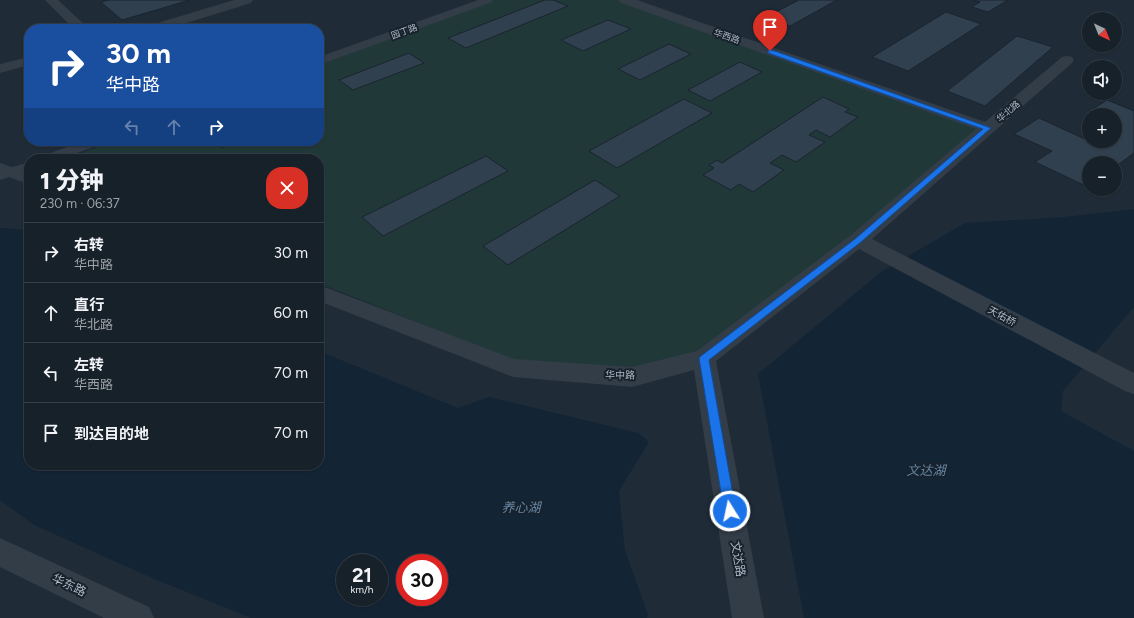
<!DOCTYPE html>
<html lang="zh">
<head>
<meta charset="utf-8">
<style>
	:root { --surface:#17212a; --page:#202932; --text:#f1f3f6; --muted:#9ea3a8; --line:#363e47 }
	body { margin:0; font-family:Figtree,"Noto Sans SC",sans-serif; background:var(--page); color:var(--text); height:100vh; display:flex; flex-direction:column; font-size:15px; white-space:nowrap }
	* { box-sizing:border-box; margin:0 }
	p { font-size:13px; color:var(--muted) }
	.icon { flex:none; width:22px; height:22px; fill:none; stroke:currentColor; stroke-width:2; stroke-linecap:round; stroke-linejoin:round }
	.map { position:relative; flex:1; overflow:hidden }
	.sheet { position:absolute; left:24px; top:154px; width:300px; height:316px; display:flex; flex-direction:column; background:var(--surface); border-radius:16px; box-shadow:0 1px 3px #0004,0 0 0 1px var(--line) }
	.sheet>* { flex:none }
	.banner { position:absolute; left:24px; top:24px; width:300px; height:122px; border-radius:16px; box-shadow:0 1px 3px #0004,0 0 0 1px var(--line); background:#1a4fa0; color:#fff; overflow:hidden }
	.needle { width:26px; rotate:137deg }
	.controls { position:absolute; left:1082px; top:12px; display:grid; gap:8px }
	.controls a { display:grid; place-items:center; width:40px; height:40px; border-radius:50%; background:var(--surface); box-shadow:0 1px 3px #0004,0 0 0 1px var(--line); font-size:20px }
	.speed { position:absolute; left:336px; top:554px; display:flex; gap:8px; font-size:20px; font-weight:700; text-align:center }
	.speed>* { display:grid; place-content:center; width:52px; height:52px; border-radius:50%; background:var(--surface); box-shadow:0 1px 3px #0004,0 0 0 1px var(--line); line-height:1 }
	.speed small { font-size:10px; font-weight:400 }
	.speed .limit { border:6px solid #d22; background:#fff; color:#111 }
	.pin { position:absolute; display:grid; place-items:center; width:34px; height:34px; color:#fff; margin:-41px -17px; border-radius:50% 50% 50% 0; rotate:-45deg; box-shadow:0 0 4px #0007 }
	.pin .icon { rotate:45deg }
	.me { position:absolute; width:44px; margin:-22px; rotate:350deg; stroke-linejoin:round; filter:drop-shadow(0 0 3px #0008) }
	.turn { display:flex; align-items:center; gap:14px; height:84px; padding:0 16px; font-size:18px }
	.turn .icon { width:52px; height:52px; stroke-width:2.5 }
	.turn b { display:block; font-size:28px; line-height:34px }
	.lanes { display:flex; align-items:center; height:38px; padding:0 16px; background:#0003; justify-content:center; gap:20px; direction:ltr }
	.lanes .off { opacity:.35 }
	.round { display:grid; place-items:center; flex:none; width:42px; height:42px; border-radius:16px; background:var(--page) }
	.headline { display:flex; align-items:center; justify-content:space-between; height:68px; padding:0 16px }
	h1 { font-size:24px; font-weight:800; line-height:30px }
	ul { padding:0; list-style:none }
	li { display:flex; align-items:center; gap:12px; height:60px; padding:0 16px; border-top:1px solid var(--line) }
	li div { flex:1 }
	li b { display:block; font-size:15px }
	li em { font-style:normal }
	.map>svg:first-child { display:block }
</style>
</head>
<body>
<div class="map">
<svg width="1134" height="618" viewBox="0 0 1134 618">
	<rect width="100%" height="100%" fill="#1f2c38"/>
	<path fill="#213839" d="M493,0H622L978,128L852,238L700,352L628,370L515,361L319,283V159H66L114,141H319V65Z"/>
	<path fill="#132435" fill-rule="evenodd" d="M1134,209V307L1063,391L1061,411L1134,451V618H804L758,374L881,272L965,223L1064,217Z
		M0,228L29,230V465H319V351L458,408L489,397L638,433L649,442L619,491L625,550L648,615L647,618H251L152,578L34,525L0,500ZM345,563H379V597H345ZM405,563H439V597H405Z"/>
	<path fill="#31404f" stroke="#1a242f" d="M109,0H190L122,20L101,2Z
		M545,0H553L568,6L466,48L448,38Z
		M799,0H837L790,26L766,17Z
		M973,0H1008L988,12L972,7L980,2Z
		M946,12L981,24L908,71L872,57Z
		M608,20L631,29L583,51L561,40Z
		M1017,36L1053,47L985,106L947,91Z
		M669,44L691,54L640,80L618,69Z
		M409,53L424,63L353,90L339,80Z
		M740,62L762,72L710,101L688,90Z
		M823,97L849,109L845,112L858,117L830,137L816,130L809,135L825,142L796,162L782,155L770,163L784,170L753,192L739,184L731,190L703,175L714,168L709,165L717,160L722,163Z
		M684,99L712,113L617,168L589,151Z
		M1107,100L1134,111V153L1115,167V163H1089V186L1088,187L1035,162L1052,151L1014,134L1039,118L1089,141H1115V123L1120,120L1115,118V115H1108L1093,109Z
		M215,141H238L222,148Z
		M486,156L508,171L383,236L362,217Z
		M595,180L620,196L508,265L483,246Z"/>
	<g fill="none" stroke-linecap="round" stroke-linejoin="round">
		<path fill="#333d48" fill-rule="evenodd" d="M478,0H493L492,2L319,65V57Z
			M84,141H104L102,144L60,159H40L42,156Z
			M29,162V171L0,180V171Z"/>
		<path fill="#333d48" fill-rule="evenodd" d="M45,0H58L89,29H74Z
			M234,0H253L251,3L167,29H146L148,26Z
			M619,0H637L985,122L1062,57L1067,56L1072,57L1074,60L1072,63L872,239L1134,373V394L1125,391L859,249L716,361L764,618H732L694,370L632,387L513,377L319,301V285L514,359L632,367L697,351L851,235L976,129L621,3Z
			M29,57V65L0,73V64Z
			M0,163L29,173V184L0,174Z
			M0,538L149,607L154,618H104L0,567Z"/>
	</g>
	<path fill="#1a73e8" stroke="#114b97" d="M768,50H772L991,128L861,242L709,360L736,511L734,515L730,517L726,515L724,511L699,358L701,356L855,239L983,129L768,53Z"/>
	<g text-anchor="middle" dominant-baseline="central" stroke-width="4" stroke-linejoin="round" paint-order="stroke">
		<g font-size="9" fill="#adb8c5" stroke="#18222d">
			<text transform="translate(404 31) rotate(-20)">园丁路</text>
			<text transform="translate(727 36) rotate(19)">华西路</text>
			<text transform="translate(1008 111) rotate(-41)">华北路</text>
		</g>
		<g font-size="10" fill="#adb8c5" stroke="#18222d">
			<text transform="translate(1002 316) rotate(28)">天佑桥</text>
			<text transform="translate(620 375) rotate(1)">华中路</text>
		</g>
		<g font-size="12" fill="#adb8c5" stroke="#18222d">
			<text transform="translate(738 559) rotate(80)">文达路</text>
			<text transform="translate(69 585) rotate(26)">华东路</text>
		</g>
		<g font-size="13" font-style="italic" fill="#6486a6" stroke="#18222d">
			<text x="926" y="470">文达湖</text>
			<text x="521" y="507">养心湖</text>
		</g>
	</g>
</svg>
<div class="controls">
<a><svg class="needle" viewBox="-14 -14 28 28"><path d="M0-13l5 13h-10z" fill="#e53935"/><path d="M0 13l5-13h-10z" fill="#9ea3a8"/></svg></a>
<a><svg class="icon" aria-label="sound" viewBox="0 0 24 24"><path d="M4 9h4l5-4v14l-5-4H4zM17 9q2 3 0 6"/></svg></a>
<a>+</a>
<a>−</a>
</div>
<div class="speed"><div>21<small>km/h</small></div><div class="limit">30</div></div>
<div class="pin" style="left:770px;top:51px;background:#d93025"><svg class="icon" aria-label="arrive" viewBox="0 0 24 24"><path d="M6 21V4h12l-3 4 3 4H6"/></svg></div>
<svg class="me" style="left:730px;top:511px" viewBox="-20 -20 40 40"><circle r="17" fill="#1a73e8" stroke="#fff" stroke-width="3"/><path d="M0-11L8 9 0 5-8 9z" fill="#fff"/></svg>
<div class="banner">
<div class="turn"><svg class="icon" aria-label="right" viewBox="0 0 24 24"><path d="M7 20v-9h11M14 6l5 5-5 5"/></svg><div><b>30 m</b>华中路</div></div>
<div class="lanes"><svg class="icon off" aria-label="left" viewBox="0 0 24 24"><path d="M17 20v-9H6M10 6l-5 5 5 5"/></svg><svg class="icon off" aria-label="ahead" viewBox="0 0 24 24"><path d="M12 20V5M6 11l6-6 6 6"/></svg><svg class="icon" aria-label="right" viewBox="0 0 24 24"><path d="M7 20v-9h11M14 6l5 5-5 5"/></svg></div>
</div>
<section class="sheet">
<div class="headline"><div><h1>1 分钟</h1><p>230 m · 06:37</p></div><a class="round" style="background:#d93025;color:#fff"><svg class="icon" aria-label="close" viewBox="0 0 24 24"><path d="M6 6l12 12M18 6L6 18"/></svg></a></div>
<ul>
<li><svg class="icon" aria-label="right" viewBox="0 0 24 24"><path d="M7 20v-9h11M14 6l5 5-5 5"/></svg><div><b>右转</b><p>华中路</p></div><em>30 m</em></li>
<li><svg class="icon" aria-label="ahead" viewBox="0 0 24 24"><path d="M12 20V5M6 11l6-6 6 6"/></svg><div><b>直行</b><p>华北路</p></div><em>60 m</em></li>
<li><svg class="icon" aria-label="left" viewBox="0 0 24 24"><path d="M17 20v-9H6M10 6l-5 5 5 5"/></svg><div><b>左转</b><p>华西路</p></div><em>70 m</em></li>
<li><svg class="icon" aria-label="arrive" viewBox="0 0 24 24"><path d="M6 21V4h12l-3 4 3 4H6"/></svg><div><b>到达目的地</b></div><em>70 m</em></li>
</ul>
</section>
</div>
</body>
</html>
